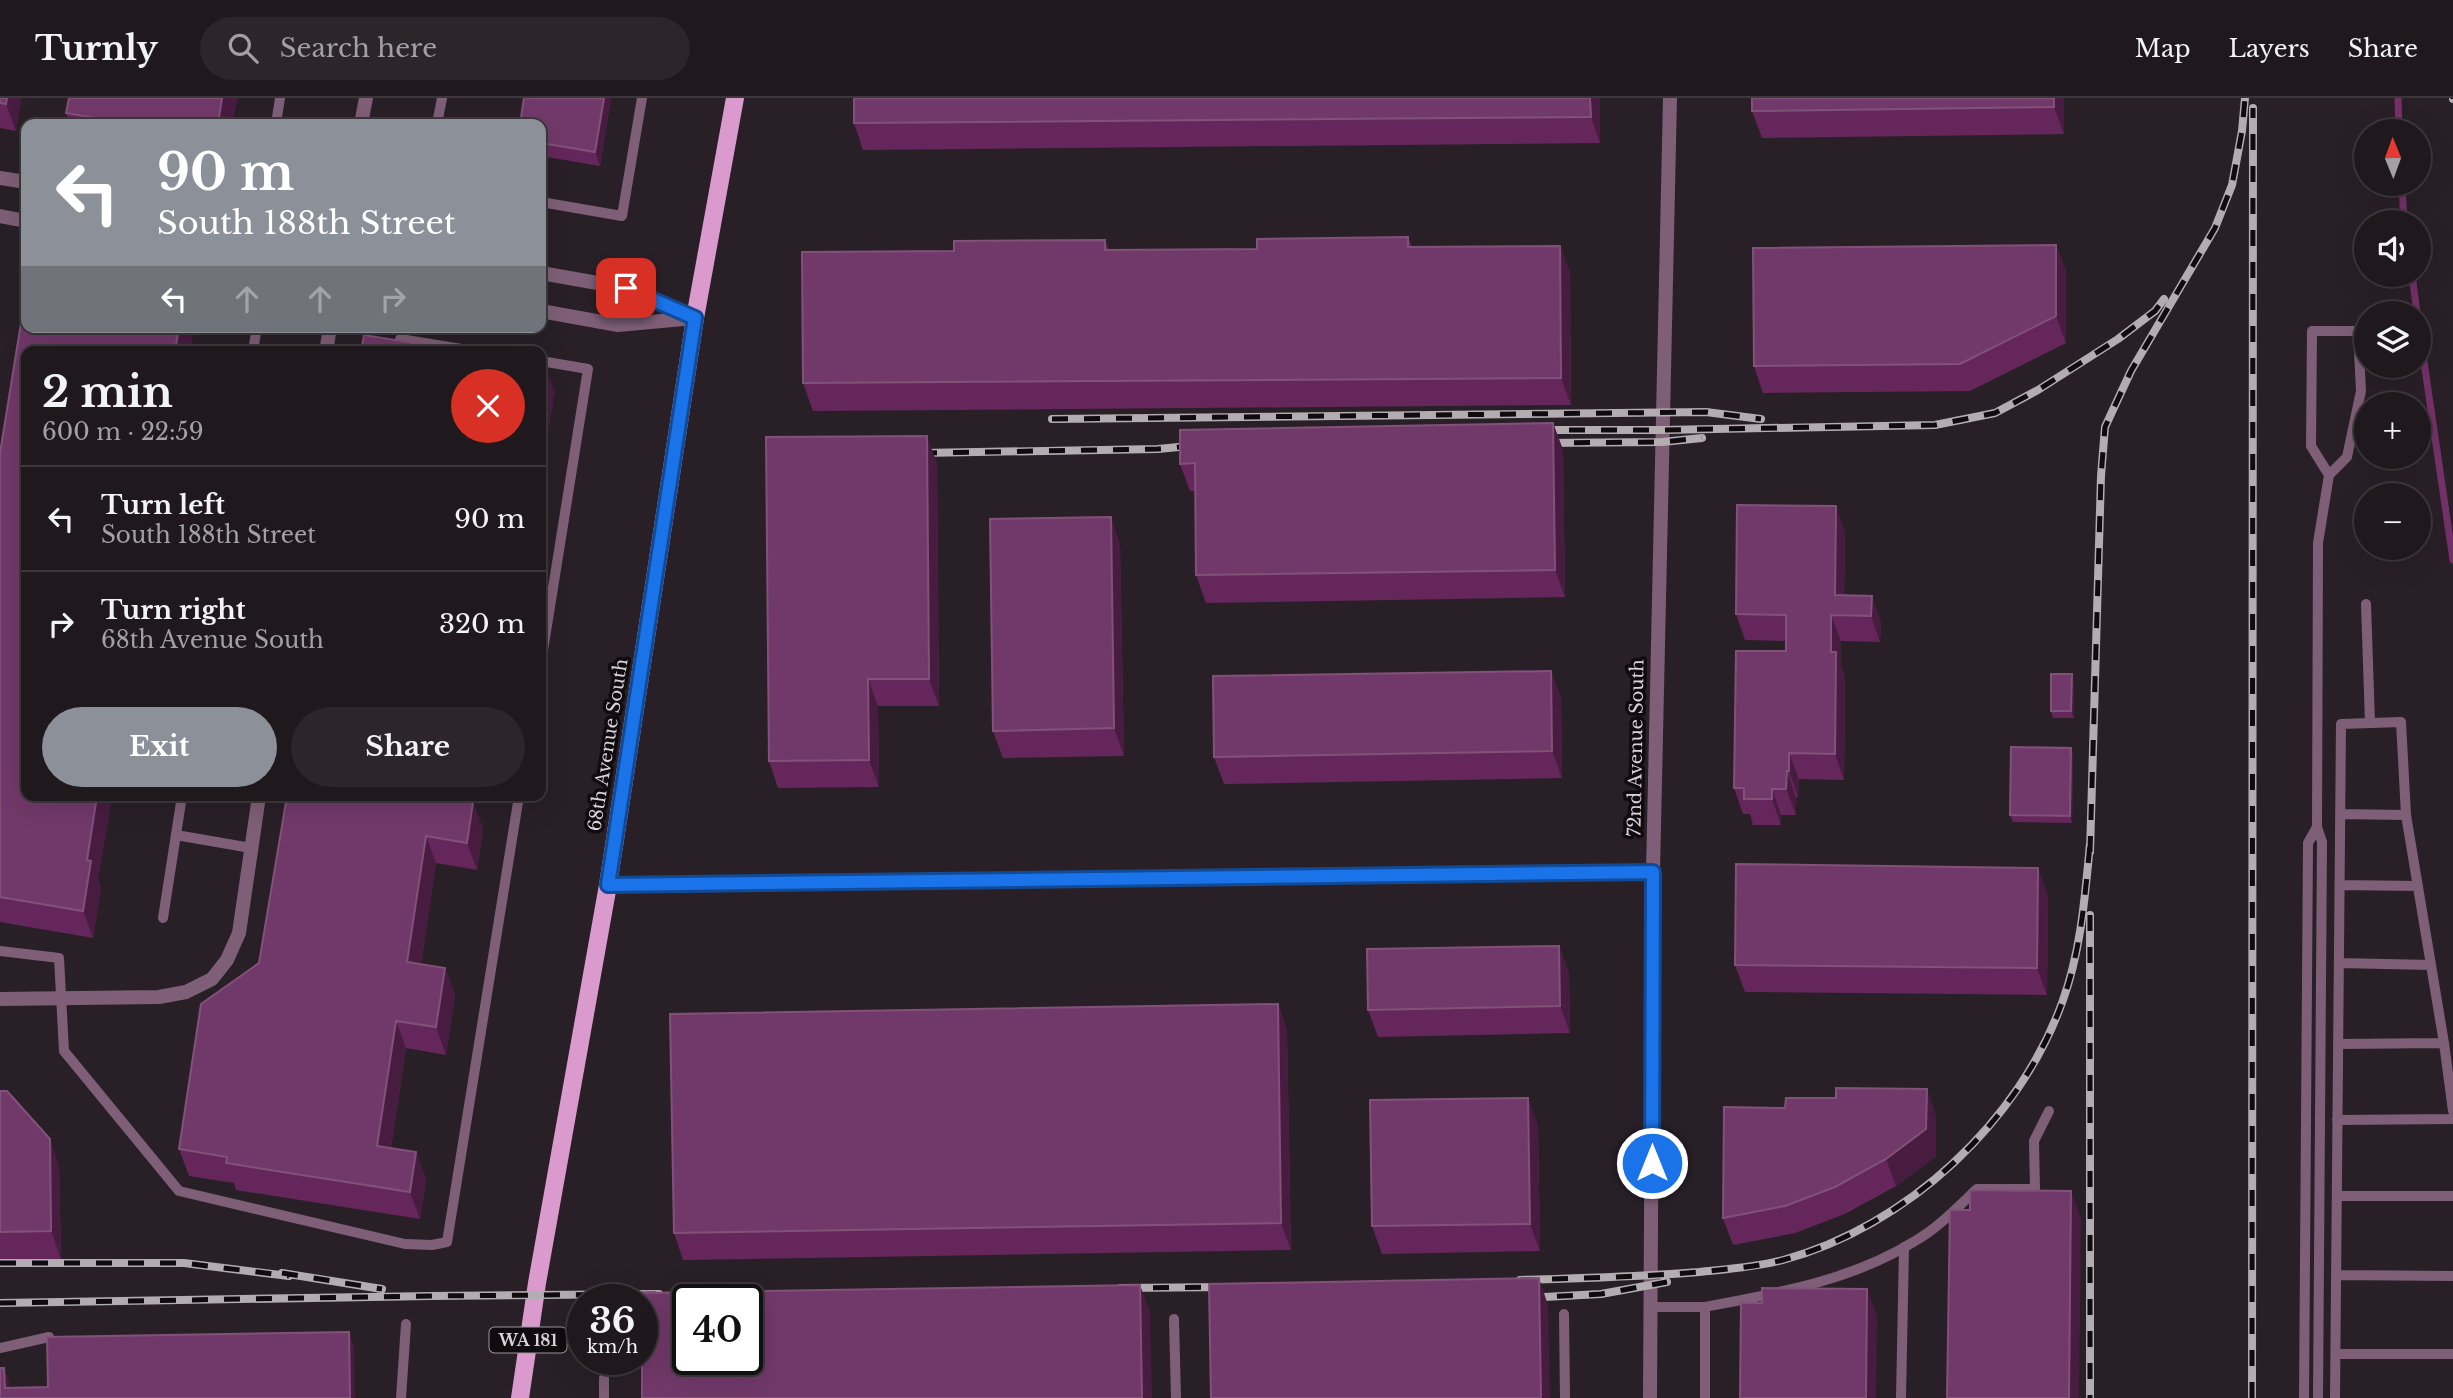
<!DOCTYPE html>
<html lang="en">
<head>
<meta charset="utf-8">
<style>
	:root { --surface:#1f181d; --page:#2c252a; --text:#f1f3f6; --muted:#a1a0a4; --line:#3c373b; --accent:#8c9099 }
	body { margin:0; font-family:"Libre Baskerville",serif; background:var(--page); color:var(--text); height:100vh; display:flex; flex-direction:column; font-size:26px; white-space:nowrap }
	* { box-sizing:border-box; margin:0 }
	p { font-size:23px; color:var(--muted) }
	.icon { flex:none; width:38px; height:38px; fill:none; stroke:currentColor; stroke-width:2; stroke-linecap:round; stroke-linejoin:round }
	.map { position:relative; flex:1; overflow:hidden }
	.details { position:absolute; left:21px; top:248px; width:525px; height:455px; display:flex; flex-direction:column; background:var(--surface); border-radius:14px; box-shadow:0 7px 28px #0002,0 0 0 2px var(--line) }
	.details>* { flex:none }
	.banner { position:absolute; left:21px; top:21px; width:525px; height:214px; border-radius:14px; box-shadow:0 7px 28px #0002,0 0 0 2px var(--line); background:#8c9099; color:#fff; overflow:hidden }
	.needle { width:46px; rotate:359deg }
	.buttons { position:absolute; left:2354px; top:21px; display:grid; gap:14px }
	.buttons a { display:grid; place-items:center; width:77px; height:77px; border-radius:50%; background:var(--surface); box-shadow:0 7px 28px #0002,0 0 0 2px var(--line); font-size:35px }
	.speed { position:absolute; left:567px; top:1186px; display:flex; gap:14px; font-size:35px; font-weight:700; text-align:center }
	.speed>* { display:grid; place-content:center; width:91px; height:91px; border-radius:50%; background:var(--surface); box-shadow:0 7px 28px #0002,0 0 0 2px var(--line); line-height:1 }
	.speed small { font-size:18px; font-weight:400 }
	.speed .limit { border:4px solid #111; border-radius:10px; background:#fff; color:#111 }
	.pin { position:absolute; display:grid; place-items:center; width:60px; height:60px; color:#fff; margin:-30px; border-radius:14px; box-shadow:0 4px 10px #0006 }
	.me { position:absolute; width:77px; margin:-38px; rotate:0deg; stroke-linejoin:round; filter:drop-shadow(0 0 5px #0008) }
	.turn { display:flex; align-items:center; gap:24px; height:147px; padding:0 21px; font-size:32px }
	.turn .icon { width:91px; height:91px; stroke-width:2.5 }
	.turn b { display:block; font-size:49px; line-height:60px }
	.lanes { display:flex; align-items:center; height:66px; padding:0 21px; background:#0003; justify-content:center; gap:35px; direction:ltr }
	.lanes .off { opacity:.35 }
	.round { display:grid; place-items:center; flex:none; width:74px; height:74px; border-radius:37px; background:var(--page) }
	.headline { display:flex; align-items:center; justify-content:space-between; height:119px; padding:0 21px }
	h1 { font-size:42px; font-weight:700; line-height:52px }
	.button { display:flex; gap:14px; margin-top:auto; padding:14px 21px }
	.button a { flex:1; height:80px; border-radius:42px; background:var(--accent); color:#fff; font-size:28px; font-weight:700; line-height:80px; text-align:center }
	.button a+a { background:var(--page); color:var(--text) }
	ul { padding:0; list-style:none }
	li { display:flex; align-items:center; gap:21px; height:105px; padding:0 21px; border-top:2px solid var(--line) }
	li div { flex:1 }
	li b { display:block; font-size:26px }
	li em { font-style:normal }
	header { display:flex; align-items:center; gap:42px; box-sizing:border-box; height:98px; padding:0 35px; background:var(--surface); border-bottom:2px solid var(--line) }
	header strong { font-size:33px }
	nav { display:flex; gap:38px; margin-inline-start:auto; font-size:24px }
	.search { width:490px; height:63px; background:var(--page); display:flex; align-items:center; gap:18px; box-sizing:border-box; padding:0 24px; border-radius:38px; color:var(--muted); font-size:26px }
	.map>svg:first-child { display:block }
</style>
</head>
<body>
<header>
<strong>Turnly</strong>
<div class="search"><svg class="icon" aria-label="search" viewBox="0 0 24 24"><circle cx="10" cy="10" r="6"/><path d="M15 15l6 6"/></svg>Search here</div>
<nav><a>Map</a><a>Layers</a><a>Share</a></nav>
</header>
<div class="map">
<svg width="2453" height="1300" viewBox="0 0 2453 1300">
	<rect width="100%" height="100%" fill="#292027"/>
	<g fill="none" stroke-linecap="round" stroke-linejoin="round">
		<path stroke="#743169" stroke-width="7" d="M2398,0L2399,33
			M2402,86L2404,124
			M2412,177L2417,215
			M2418,223L2453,462"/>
		<path stroke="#7e5f77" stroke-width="10" d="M276,26L280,0
			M437,26L442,0
			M541,104L622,118L642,0
			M400,241L480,254
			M253,254L256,234
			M541,263L588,271L541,565
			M2366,506L2370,625
			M2340,716L2406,717
			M176,737L251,750
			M2340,787L2418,788
			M163,820L182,698
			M0,853L59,860L64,953L179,1093L405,1146L432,1147L447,1144L519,698
			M2339,865L2431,867
			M2338,946L2444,945
			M2337,1022L2453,1021
			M2337,1098H2453
			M2336,1177L2453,1178
			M1651,1209H1705V1300
			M1705,1209C1777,1195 1851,1183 1915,1143C1938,1130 1958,1109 1977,1091H2035L2034,1043L2049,1013
			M1564,1216L1565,1300
			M1174,1221L1176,1300
			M0,1250L49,1239
			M2336,1256H2453
			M604,1280V1300
			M401,1300L406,1226
			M1901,1300L1904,1149
			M2304,1300L2308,745L2317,729
			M2318,1300L2322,744L2317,729L2318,445L2329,377L2347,359L2361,293L2358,233H2312L2311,348L2329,377
			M2335,1300L2341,626L2401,624L2406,717L2444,945L2453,1013"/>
		<path stroke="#7e5f77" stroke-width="14" d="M361,26L366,0
			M0,80L26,84
			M0,118L26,123
			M541,175L626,190L695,220
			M541,213L618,227L694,220
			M326,254L330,229
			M0,901L159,899L186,894L212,881L227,862L239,835L259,698"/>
		<path stroke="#7e5f77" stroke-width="14" d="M608,787L1653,774
			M1650,1300L1653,774L1670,0"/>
		<path stroke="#da9acd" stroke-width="18" d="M520,1300L537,1185L608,787L695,220L735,0"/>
		<defs>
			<path id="rail" d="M2453,0V1
				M1052,321L1706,314L1761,321
				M1537,332H1662L1935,327L1995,315L2038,292L2118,241L2155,213L2164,201
				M1542,345L1662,344L1702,340
				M921,355L1158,351L1199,347
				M2090,754L2101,378L2105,329L2131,273L2215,130L2232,87L2242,33L2245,0
				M2090,817V1300
				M0,1165H184L289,1178
				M282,1175L382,1191
				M1520,1182C1580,1180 1640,1179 1699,1174C1727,1171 1756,1169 1783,1162C1907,1128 2020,1024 2063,902C2081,852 2085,798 2090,746
				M1121,1190L1229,1189
				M1525,1200L1601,1196L1667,1184
				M0,1205L431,1198L659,1196
				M2252,1300L2253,10"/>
		</defs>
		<use href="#rail" stroke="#b3acb1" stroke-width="8"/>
		<use href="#rail" stroke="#0f0b0e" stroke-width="5" stroke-dasharray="16" stroke-linecap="butt"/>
	</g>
	<path fill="#65275b" d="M0,0H21L16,33L0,30Z
		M69,0H237L232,26H70L66,15Z
		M524,0H611L600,68L541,58V26Z
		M1600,0V45L863,52L854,25Z
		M1752,0H2064V36L1762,40L1752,13Z
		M1408,139L1412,149L1560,148L1570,175L1571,307L813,313L803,285L954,153L1105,142L1109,152L1257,151Z
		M2056,147L2066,174V245L1970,293L1763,295L1754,268Z
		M26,194V229H191L193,234L190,254H26V698H112L98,781L101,790L93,840L0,824V355Z
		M541,266L555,294L548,332L541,331Z
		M1553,325L1563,352L1565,499L1206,505L1196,477L1195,393H1190L1180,366Z
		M937,365L939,608H878L879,689L778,690L769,663Z
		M1845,434L1844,497L1881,523L1880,544L1841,543V567L1845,580L1844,682L1799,681L1798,699H1796V717H1781V727H1753L1750,716H1743L1734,690L1786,553V543L1745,542L1736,516Z
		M1120,446L1124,658L1003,660L993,633Z
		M1551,573L1561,600L1562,680L1224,686L1214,659Z
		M2074,583V620H2053L2051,613Z
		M2071,650L2073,657L2072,725L2013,724L2010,717Z
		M287,698L473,704L483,731L477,772L436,765L421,866L445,870L455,897L446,957L406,950L391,1050L416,1054L426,1081L420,1121L236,1092L234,1085L189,1078L179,1051L259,865Z
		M2048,797L2047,897L1745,894L1735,867Z
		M1559,848L1569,875L1570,935L1378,939L1368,912Z
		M1278,906L1287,933L1291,1152L683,1162L674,1135Z
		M0,993L59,1068L61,1161H0Z
		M1936,1018V1058L1896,1088L1845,1116L1795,1135L1733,1147L1723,1120Z
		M1538,1027L1540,1153L1382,1156L1372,1128Z"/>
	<path fill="#481c41" d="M7,0H21L16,33L6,6Z
		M222,0H237L232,26H218Z
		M604,0H611L600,68L595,54Z
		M1590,0H1600V45L1591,19Z
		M2054,0H2064V36L2054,9Z
		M2056,147L2066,174V245L2056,218Z
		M1560,148L1570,175L1571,307L1561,280Z
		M179,229H191L193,234L190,254H175Z
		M545,267L555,294L548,332L541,311V291Z
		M1553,325L1563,352L1565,499L1555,472Z
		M927,338L937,365L939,608L929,581Z
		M1836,408L1845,434L1844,518L1835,497Z
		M1111,419L1120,446L1124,658L1114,630Z
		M1872,498L1881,523L1880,544L1871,518Z
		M1831,517L1841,543V567L1845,580L1844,682L1835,656L1831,554Z
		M1551,573L1561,600L1562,680L1552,653Z
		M2072,576L2074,583V620L2071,613Z
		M868,581L878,608L879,689L869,662Z
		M2071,650L2073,657L2072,725L2070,718Z
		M1789,655L1799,681L1798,699L1789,673Z
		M1787,673L1796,699V717L1786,691Z
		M1772,691L1781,717V727L1772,701Z
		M97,698H112L98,781L101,790L93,840L83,813L87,762Z
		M473,704L483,731L477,772L467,745Z
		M426,738L436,765L417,891L407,864Z
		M2038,770L2048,797L2047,897L2037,870Z
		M1559,848L1569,875L1570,935L1560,908Z
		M445,870L455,897L446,957L436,929Z
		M1278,906L1287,933L1291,1152L1281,1125Z
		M396,923L406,950L387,1075L377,1048Z
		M1927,991L1936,1018V1058L1896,1088L1886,1061Z
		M1528,1000L1538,1027L1540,1153L1530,1126Z
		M50,1041L59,1068L61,1161L51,1133Z
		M416,1054L426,1081L420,1121L410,1094Z
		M2071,1093L2081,1120L2079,1300H2069Z
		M1539,1180L1548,1207L1550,1300H1541Z
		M1140,1187L1150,1214L1152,1300H1142Z
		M1867,1191L1877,1218L1876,1300H1866Z
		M349,1234L354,1248L355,1300H350Z
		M4,1270L9,1283L10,1300L5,1290Z"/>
	<path fill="#713969" stroke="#82517a" stroke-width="2" fill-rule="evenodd" d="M0,0H7L6,6L0,5Z
		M69,0H222L218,26H131L66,15Z
		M524,0H604L595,54L541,45V26H520Z
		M854,0H1590L1591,19L854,25Z
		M1752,0H2054V9L1752,13Z
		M1408,139V149L1560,148L1561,280L803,285L802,154L954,153V143L1105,142V152L1257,151V141Z
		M2056,147V218L1960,266L1754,268L1753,150Z
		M26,194V229H179L175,254H26V698H97L87,762L91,763L83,813L0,799V355Z
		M364,237L468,254H361Z
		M541,266L545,267L541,291Z
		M1553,325L1555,472L1196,477L1195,365L1180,366V332Z
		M927,338L929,581H868L869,662L769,663L766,339Z
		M1737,407L1836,408L1835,497L1872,498L1871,518L1831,517V554H1836L1835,656L1789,655V673H1787L1786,691H1772V701H1744V690H1734L1736,553H1786V517L1736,516Z
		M1111,419L1114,630L993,633L990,421Z
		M1551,573L1552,653L1214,659L1213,578Z
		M2051,576H2072L2071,613H2051Z
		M2011,649L2071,650L2070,718L2010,717Z
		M287,698H435L473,704L467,745L426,738L407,864L445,870L436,929L396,923L377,1048L416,1054L410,1094L226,1065L227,1059L179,1051L201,906L259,865Z
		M1736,766L2038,770L2037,870L1735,867Z
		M1559,848L1560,908L1368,912L1367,851Z
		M1278,906L1281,1125L674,1135L670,916Z
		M1836,990L1927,991L1926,1031L1886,1061L1835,1089L1785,1108L1723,1120L1724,1009L1785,1010L1786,1000H1836Z
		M0,993H7L50,1041L51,1133L0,1134Z
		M1528,1000L1530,1126L1372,1128L1370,1002Z
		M1970,1092L2071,1093L2069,1300H1947L1950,1112H1970Z
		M1539,1180L1541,1300H1211L1209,1186Z
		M1140,1187L1142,1300H642V1202H640V1195ZM688,1202H747V1262H688Z
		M1762,1190L1867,1191L1866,1300H1740L1741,1205H1762Z
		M349,1234L350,1300H0V1270H4L5,1290L48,1289L47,1239Z"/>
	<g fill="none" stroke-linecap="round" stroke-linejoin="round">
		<defs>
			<path id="route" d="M626,190L695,220L608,787L1653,774L1652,1065"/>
		</defs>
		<use href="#route" stroke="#114b97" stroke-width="18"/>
		<use href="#route" stroke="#1a73e8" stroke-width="12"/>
	</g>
	<g text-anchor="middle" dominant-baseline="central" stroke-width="7" stroke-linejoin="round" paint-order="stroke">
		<rect fill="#0f0b0e" stroke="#9c969b" stroke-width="2" x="489.5" y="1229.5" width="77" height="25" rx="5"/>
		<g font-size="16" font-weight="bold" fill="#d9d2d7">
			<text x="528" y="1242">WA 181</text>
		</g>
		<g font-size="18" fill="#d9d2d7" stroke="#0f0b0e">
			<text transform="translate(608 647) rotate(-81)">68th Avenue South</text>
			<text transform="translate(1636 650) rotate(-89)">72nd Avenue South</text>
		</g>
	</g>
</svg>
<div class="buttons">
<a><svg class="needle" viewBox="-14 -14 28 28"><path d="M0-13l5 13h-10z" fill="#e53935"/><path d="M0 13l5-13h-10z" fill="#a1a0a4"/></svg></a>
<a><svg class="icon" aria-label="sound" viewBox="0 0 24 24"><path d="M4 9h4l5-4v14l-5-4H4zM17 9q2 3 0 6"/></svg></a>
<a><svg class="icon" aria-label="layers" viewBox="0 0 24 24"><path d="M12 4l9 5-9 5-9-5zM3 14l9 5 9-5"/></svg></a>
<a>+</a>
<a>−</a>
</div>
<div class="speed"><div>36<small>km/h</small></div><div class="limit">40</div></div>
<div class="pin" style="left:626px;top:190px;background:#d93025"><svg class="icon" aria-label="arrive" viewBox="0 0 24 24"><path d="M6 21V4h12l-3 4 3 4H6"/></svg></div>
<svg class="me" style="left:1652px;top:1065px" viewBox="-20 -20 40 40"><circle r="17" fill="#1a73e8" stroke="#fff" stroke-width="3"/><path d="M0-11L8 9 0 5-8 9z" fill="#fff"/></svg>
<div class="banner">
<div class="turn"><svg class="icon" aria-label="left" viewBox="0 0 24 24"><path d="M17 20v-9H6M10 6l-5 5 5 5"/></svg><div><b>90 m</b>South 188th Street</div></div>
<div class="lanes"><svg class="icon" aria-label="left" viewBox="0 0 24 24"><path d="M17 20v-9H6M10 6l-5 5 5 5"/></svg><svg class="icon off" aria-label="ahead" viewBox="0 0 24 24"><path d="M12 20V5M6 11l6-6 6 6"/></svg><svg class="icon off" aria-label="ahead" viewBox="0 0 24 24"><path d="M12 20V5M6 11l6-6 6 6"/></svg><svg class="icon off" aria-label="right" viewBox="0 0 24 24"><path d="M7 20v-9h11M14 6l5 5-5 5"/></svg></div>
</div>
<section class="details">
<div class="headline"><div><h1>2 min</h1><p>600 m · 22:59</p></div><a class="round" style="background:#d93025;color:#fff"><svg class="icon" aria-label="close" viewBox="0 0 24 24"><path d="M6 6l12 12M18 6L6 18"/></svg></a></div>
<ul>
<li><svg class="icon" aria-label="left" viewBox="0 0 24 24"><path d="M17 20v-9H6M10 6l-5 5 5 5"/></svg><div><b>Turn left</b><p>South 188th Street</p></div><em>90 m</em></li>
<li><svg class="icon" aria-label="right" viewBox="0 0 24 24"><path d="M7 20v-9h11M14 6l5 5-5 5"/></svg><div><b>Turn right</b><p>68th Avenue South</p></div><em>320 m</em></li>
</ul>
<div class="button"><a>Exit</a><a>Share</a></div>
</section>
</div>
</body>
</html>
